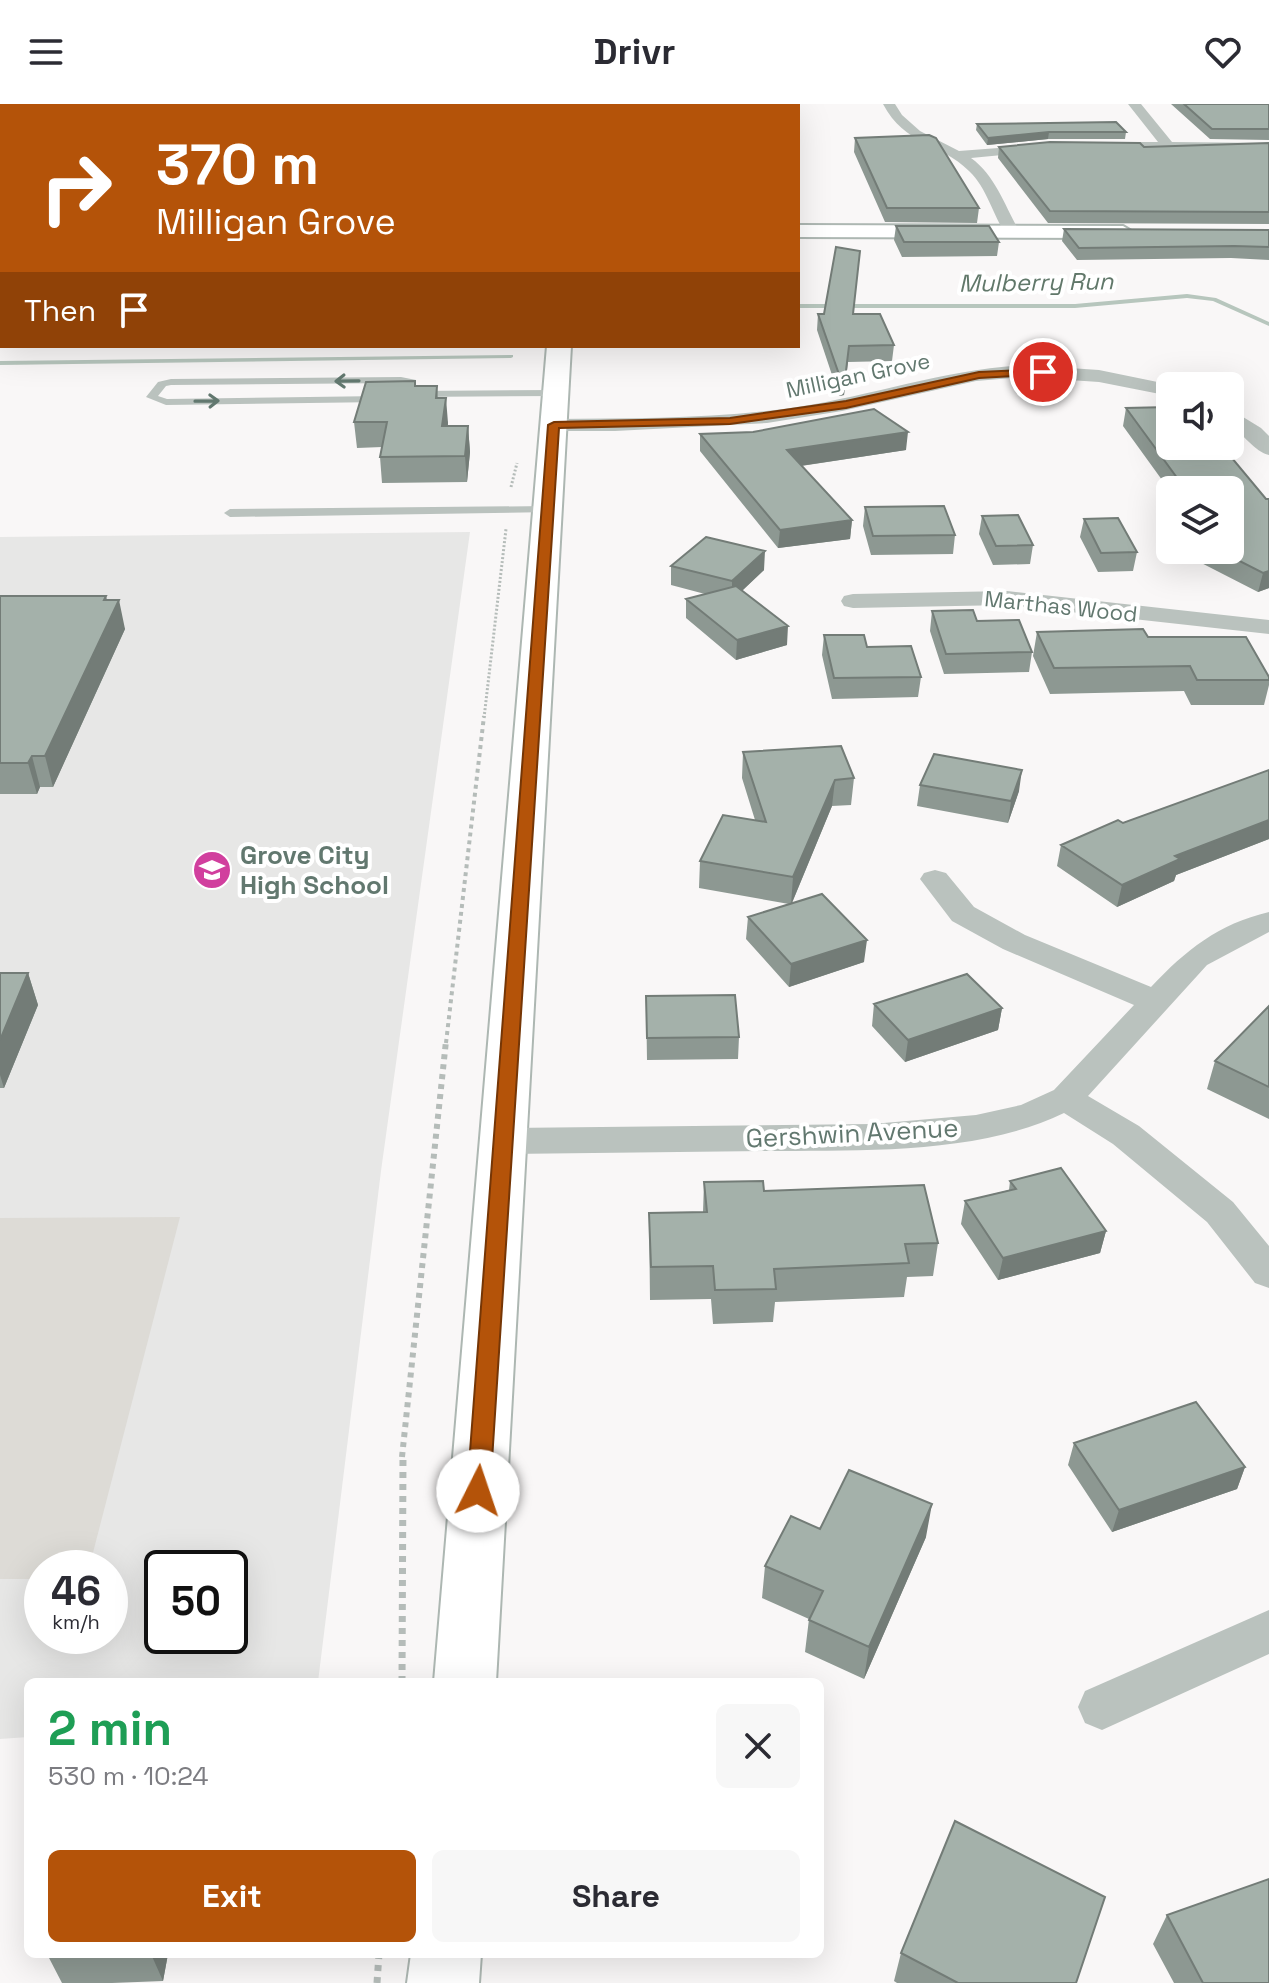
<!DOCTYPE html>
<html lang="en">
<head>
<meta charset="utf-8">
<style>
	:root { --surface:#fff; --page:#f7f7f7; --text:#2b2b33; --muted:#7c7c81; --accent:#b45309 }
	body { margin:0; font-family:"Space Grotesk",sans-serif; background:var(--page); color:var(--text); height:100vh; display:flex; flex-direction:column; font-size:30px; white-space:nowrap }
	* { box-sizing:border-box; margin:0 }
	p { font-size:26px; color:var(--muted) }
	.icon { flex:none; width:44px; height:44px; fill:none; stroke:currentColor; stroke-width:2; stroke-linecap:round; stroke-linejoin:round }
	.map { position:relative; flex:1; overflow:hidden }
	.drawer { position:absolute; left:24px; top:1574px; width:800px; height:280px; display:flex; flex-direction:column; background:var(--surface); border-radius:12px; box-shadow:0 8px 32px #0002 }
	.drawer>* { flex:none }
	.banner { position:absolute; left:0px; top:0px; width:800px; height:244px; box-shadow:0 8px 32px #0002; background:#b45309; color:#fff; overflow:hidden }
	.fabs { position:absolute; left:1156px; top:268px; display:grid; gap:16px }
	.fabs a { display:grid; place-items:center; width:88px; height:88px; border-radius:12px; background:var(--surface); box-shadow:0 8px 32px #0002; font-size:40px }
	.speed { position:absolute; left:24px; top:1446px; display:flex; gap:16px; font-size:40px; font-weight:700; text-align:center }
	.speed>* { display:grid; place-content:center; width:104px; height:104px; border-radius:50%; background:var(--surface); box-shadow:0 8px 32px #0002; line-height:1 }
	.speed small { font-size:20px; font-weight:400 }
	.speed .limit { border:4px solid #111; border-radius:12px; background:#fff; color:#111 }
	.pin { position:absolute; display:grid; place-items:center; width:68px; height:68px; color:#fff; margin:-34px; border:4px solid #fff; border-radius:50%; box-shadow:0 2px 8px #0007 }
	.me { position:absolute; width:88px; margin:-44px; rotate:4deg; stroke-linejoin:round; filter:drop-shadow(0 0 6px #0008) }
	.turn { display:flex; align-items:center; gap:28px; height:168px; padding:0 24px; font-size:36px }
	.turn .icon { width:104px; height:104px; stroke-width:2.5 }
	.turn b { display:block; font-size:56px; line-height:68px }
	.then { display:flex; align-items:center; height:76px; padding:0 24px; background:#0003; gap:16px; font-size:30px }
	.round { display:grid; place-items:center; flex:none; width:84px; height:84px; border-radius:12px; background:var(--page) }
	.summary { display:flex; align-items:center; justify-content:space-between; height:136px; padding:0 24px }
	h1 { font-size:48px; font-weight:700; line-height:60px; color:#1e9e55 }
	.button { display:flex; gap:16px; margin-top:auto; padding:16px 24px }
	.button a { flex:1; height:92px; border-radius:12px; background:var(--accent); color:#fff; font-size:32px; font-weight:700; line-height:92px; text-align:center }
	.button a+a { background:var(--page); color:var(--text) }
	header { display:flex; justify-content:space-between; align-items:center; height:104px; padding:0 24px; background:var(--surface); font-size:36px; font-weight:700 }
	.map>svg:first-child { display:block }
</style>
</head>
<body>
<header><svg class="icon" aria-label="menu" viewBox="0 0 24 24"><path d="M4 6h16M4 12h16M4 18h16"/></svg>Drivr<svg class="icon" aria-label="heart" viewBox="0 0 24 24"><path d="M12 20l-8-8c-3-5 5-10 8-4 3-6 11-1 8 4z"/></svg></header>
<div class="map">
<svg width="1269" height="1879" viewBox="0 0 1269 1879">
	<rect width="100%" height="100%" fill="#f9f7f7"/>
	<path fill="#e7e7e6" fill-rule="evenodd" d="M470,428L381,1067L318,1578H28V1633L0,1635V433ZM42,1464H110V1532H42ZM162,1464H230V1532H162Z"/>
	<path fill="#dddbd6" d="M180,1113L89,1464H42V1475H0V1114Z"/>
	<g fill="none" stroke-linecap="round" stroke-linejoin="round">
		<path fill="#b7c6bd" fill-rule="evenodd" d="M1187,190L1216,194L1269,218V222L1213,197L1187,194L1075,204H798V200H1075Z
			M513,251V253L511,254L0,261V257Z"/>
		<defs>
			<path id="secondary" d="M569,0H585V2H569Z
				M798,121L1123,122L1133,128L1123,134L798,133Z
				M547,242H571L496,1578H434Z
				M411,1850H481L479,1879H407Z"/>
		</defs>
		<use href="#secondary" stroke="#adb7b2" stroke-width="4"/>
		<path stroke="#b5bcb9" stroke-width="3" stroke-dasharray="2 2" stroke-linecap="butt" d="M511,383L517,359
			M484,614L506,425"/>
		<path stroke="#b5bcb9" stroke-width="4" stroke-dasharray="4 4" stroke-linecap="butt" d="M446,939L484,612"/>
		<path stroke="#b5bcb9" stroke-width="6" stroke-dasharray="5 5" stroke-linecap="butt" d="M402,1353L446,937"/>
		<path stroke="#b5bcb9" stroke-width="7" stroke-dasharray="6 6" stroke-linecap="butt" d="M402,1578L403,1351
			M377,1879L379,1850"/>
		<path fill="#bac2be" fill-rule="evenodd" d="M401,273L416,276V287L556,286L561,289L556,292L410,293L405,290L407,280L401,279L171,281L166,282L158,292L167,295L382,292L387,295L382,298L166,301L146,293L158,278L171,275Z
			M548,402L554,406L552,408L230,413L224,409L230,405Z"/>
		<path fill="#bac2be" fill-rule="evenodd" d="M883,0H895L902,11L920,27L959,47L1049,40L1051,43L1044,47L971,54C996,72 1005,103 1020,128L1018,131H1006C993,111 987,84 969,67C940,38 905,42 883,0Z
			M1128,0H1141L1172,38L1269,39V47L1092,45L1090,42L1097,38H1158Z
			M2,13V22H0V14Z
			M0,72H2V80H0Z
			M0,201H2V211H0Z
			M1025,261L1099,266L1177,282H1170V292L1099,278L1025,273L976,277L842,307L767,319L615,327H554L544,321L554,315C635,314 717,315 797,303C874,291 947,265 1025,261Z
			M1230,305L1261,324L1269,332V351C1255,348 1242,329 1230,320Z
			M1007,487L1269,516V530L1007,501L853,504L844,502L841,497L844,492L853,490Z
			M935,766L946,769L974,803L1025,831L1151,883C1186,846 1218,820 1269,808V828L1207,861L1088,992L1139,1022L1233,1098L1269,1142V1184L1255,1179L1207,1118L1113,1040L1064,1009C977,1051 860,1046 765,1047C677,1048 590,1049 503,1050L490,1046L485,1037L490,1028L503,1024L872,1020L976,1011L1021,1001L1054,986L1134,901L1003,845L952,817L920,775L924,769Z
			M1269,1506V1550L1102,1626L1085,1619L1078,1603L1085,1587Z"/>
		<use href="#secondary" fill="#fff" fill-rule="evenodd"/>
	</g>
	<path fill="#8d9892" d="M1171,0H1269V36L1210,35Z
		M977,20L1126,28L1125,35H1048L987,41L976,26Z
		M855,34L979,104L977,119L885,118L854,48Z
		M1269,39V120L1048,119L998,54L999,43H1144Z
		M896,122L999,138L997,152L902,153L894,136Z
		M1064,125L1269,126V156L1231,154L1077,156L1062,137Z
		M818,210H853L894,241L892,257L848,258L844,291L839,292L817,226Z
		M416,282H437L438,294L448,319V322H468L470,348L467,378L382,379L380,353L382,343L357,344L354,318Z
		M1126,304L1220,349L1266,395L1269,484L1258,488L1176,446H1230V386L1170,387L1123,322Z
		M700,330L906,346L801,362L852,416L850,435L778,444L700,347Z
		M865,403L955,431L953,450L871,451L863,422Z
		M982,412L1033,441L1030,460L993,461L979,430Z
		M1084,415L1137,448L1133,467L1098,468L1080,433Z
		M1167,421H1170V443L1163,440Z
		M671,462L764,466L742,487L787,541L736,556L686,514V495L705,490L671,481Z
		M0,492L107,496L125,525L53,683H40L37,690H0Z
		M932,507L977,517L1032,548L1029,568L944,570L930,527Z
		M1037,528L1148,533L1269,573V581L1264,601H1191L1184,587L1050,590L1033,552Z
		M824,531L867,543L921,573L918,593L832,595L822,551Z
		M743,648L854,674L851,701L832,702L792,799L864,858L789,883L746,835L748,813L789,800L699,784L700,757L755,716L742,674Z
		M1269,666V735L1176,771L1174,777L1117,803L1057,762L1061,741Z
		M920,681L1019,687L1008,719L917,702Z
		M0,869H28L38,901L4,984H0Z
		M646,892L739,933L738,955L647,956Z
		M874,900L1002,904L998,926L905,958L872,922Z
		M1269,902V1015L1207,985L1215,957Z
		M1010,1077L1106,1127L1100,1149L998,1176L961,1120L965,1097L1009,1086Z
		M704,1078L764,1087L938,1139L933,1172L907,1173L904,1193L775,1198L773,1218L713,1220L711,1195L650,1196L649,1109L703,1108Z
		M1074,1339L1245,1363L1237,1385L1112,1428L1068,1361Z
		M926,1433L864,1575L805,1548L809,1515L762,1494L765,1462Z
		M1167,1811L1269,1879H1174L1153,1840Z
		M901,1849L1076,1879H897L894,1877Z
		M48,1850H168L163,1877L112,1879H62L48,1852Z"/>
	<path fill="#737c77" d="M1049,28L1048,35L987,41L988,34Z
		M849,242L844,291L839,292L841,276Z
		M446,294L448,319L444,348L442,322Z
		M468,322L470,348L467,378L465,352Z
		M908,328L906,346L786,364L787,346Z
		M852,416L850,435L778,444L780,426Z
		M765,447L764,466L732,496V477Z
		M1269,467V484L1258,488L1263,469Z
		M106,492L111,513L119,496L125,525L53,683L45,652Z
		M788,522L787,541L736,556L737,536Z
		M32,652L40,683L37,690L28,659Z
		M1022,666L1019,687L1008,719L1011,697Z
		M835,676L832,702L791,801L793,773Z
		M1269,716V735L1176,771L1174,777L1117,803L1122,781L1175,752Z
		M867,836L864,858L789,883L791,860Z
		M28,869L38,901L4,984L0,971V936Z
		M1002,904L998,926L905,958L908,936Z
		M1106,1127L1100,1149L998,1176L1003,1154Z
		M1245,1363L1237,1385L1112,1428L1119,1406Z
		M932,1400L926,1433L864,1575L869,1543Z
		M151,1850H168L163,1877Z"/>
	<path fill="#a4b1aa" stroke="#737c77" stroke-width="2" d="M1184,0H1269V25H1212Z
		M1116,18L1126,28H1049L988,34L977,20Z
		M929,31L936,34L979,104H887L855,34Z
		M1050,38L1140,39L1144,43L1269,39V108L1050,107L999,43Z
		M896,122H989L999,138H904Z
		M1064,125L1269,126V143L1234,142L1079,144Z
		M836,143L860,147L853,210H880L894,241L849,242L845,275L841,276L818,210H824Z
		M415,277V282H437L436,294H446L442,322H468L465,352L380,353L387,318H354L366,278Z
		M1170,303V342H1215L1220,349L1227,348L1266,395H1269V467L1263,469L1218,446H1230V386H1186L1126,304Z
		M874,305L908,328L787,346L852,416L780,426L700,330L753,328Z
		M944,402L955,431L873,432L865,403Z
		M1018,411L1033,441L996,442L982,412Z
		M1118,414L1137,448L1101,449L1084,415Z
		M706,433L765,447L732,477L671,462Z
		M736,482L788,522L737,536L686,495Z
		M0,492H106L104,496H119L45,652H32L28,659H0Z
		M973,506L977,517L1019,516L1032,548L946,550L932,507Z
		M1143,525L1148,533H1246L1269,573V576H1197L1190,562L1054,564L1037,528Z
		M824,531H864L867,543L911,542L921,573L834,574Z
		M841,642L854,674L835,676L793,773L700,757L723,711L766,718L743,648Z
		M934,650L1022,666L1011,697L920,681Z
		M1269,666V716L1175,752L1180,755L1122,781L1061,741L1118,716L1123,719Z
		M822,790L867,836L791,860L748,813Z
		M0,869H28L0,936Z
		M967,870L1002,904L908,936L874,900Z
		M735,891L739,933L647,934L646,892Z
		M1269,902V983L1215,957Z
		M1061,1064L1106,1127L1003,1154L965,1097L1016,1085L1010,1077Z
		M763,1077L764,1087L924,1081L938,1139L905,1140L909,1159L774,1165L776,1185L715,1186L713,1162L651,1163L649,1109L707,1108L704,1078Z
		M1196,1298L1245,1363L1119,1406L1074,1339Z
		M849,1366L932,1400L869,1543L809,1516L823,1487L765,1462L791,1412L820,1425Z
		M955,1717L1105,1793L1076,1879H958L901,1849Z
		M1269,1775V1879H1203L1167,1811Z
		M48,1850H116L48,1852Z"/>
	<defs><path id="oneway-shaft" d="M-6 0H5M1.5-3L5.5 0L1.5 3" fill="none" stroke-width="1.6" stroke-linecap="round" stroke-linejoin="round" transform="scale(2)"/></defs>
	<g stroke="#62786f">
		<use href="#oneway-shaft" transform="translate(347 277) rotate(179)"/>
		<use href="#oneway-shaft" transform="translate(207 297) rotate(-1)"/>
	</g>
	<path fill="#b45309" stroke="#753606" stroke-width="2" d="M1043,265L1047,266V270L979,274L846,304L730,320L559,324L490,1387L487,1394L478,1397L470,1394L467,1387L548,321L554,318L730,314L846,297L979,268Z"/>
	<defs>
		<symbol id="school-disc" viewBox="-11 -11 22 22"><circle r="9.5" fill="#d13f9e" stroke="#fff"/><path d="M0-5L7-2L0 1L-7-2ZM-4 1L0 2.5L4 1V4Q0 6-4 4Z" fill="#fff"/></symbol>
	</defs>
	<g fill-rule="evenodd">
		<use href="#school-disc" x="190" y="744" width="44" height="44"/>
	</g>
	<g text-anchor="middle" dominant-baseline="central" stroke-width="8" stroke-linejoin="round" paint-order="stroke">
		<g font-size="22" fill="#62786f" stroke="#fff">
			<text transform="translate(858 271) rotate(-12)">Milligan Grove</text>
			<text transform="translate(1061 502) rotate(6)">Marthas Wood</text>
		</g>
		<g font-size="24" font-style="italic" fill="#61786a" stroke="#fff">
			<text transform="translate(1036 178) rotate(-1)">Mulberry Run</text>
		</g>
		<g font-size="26" font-weight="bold" fill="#62786f" stroke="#fff" text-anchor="start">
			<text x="240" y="751">Grove City<tspan x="240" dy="30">High School</tspan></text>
		</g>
		<g font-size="26" fill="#62786f" stroke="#fff">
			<text transform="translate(852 1029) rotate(-3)">Gershwin Avenue</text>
		</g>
	</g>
</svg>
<div class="fabs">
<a><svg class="icon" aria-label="sound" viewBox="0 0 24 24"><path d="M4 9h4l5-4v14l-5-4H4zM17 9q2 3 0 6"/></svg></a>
<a><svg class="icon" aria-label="layers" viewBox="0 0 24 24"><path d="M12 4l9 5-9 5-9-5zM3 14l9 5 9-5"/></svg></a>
</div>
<div class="speed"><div>46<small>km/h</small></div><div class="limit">50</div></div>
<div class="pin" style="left:1043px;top:268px;background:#d93025"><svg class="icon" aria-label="arrive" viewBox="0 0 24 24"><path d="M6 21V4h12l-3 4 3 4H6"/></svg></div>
<svg class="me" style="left:478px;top:1387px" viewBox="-20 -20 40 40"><circle r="19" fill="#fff"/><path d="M0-13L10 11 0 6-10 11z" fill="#b45309"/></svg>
<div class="banner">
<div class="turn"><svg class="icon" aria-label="right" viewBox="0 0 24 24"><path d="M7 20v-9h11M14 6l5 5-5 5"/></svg><div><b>370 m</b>Milligan Grove</div></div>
<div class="then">Then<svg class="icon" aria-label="arrive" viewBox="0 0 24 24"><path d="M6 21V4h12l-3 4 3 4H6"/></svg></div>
</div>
<section class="drawer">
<div class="summary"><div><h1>2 min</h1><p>530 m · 10:24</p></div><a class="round"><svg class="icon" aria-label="close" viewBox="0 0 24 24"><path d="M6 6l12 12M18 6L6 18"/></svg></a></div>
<div class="button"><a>Exit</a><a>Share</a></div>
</section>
</div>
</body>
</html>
